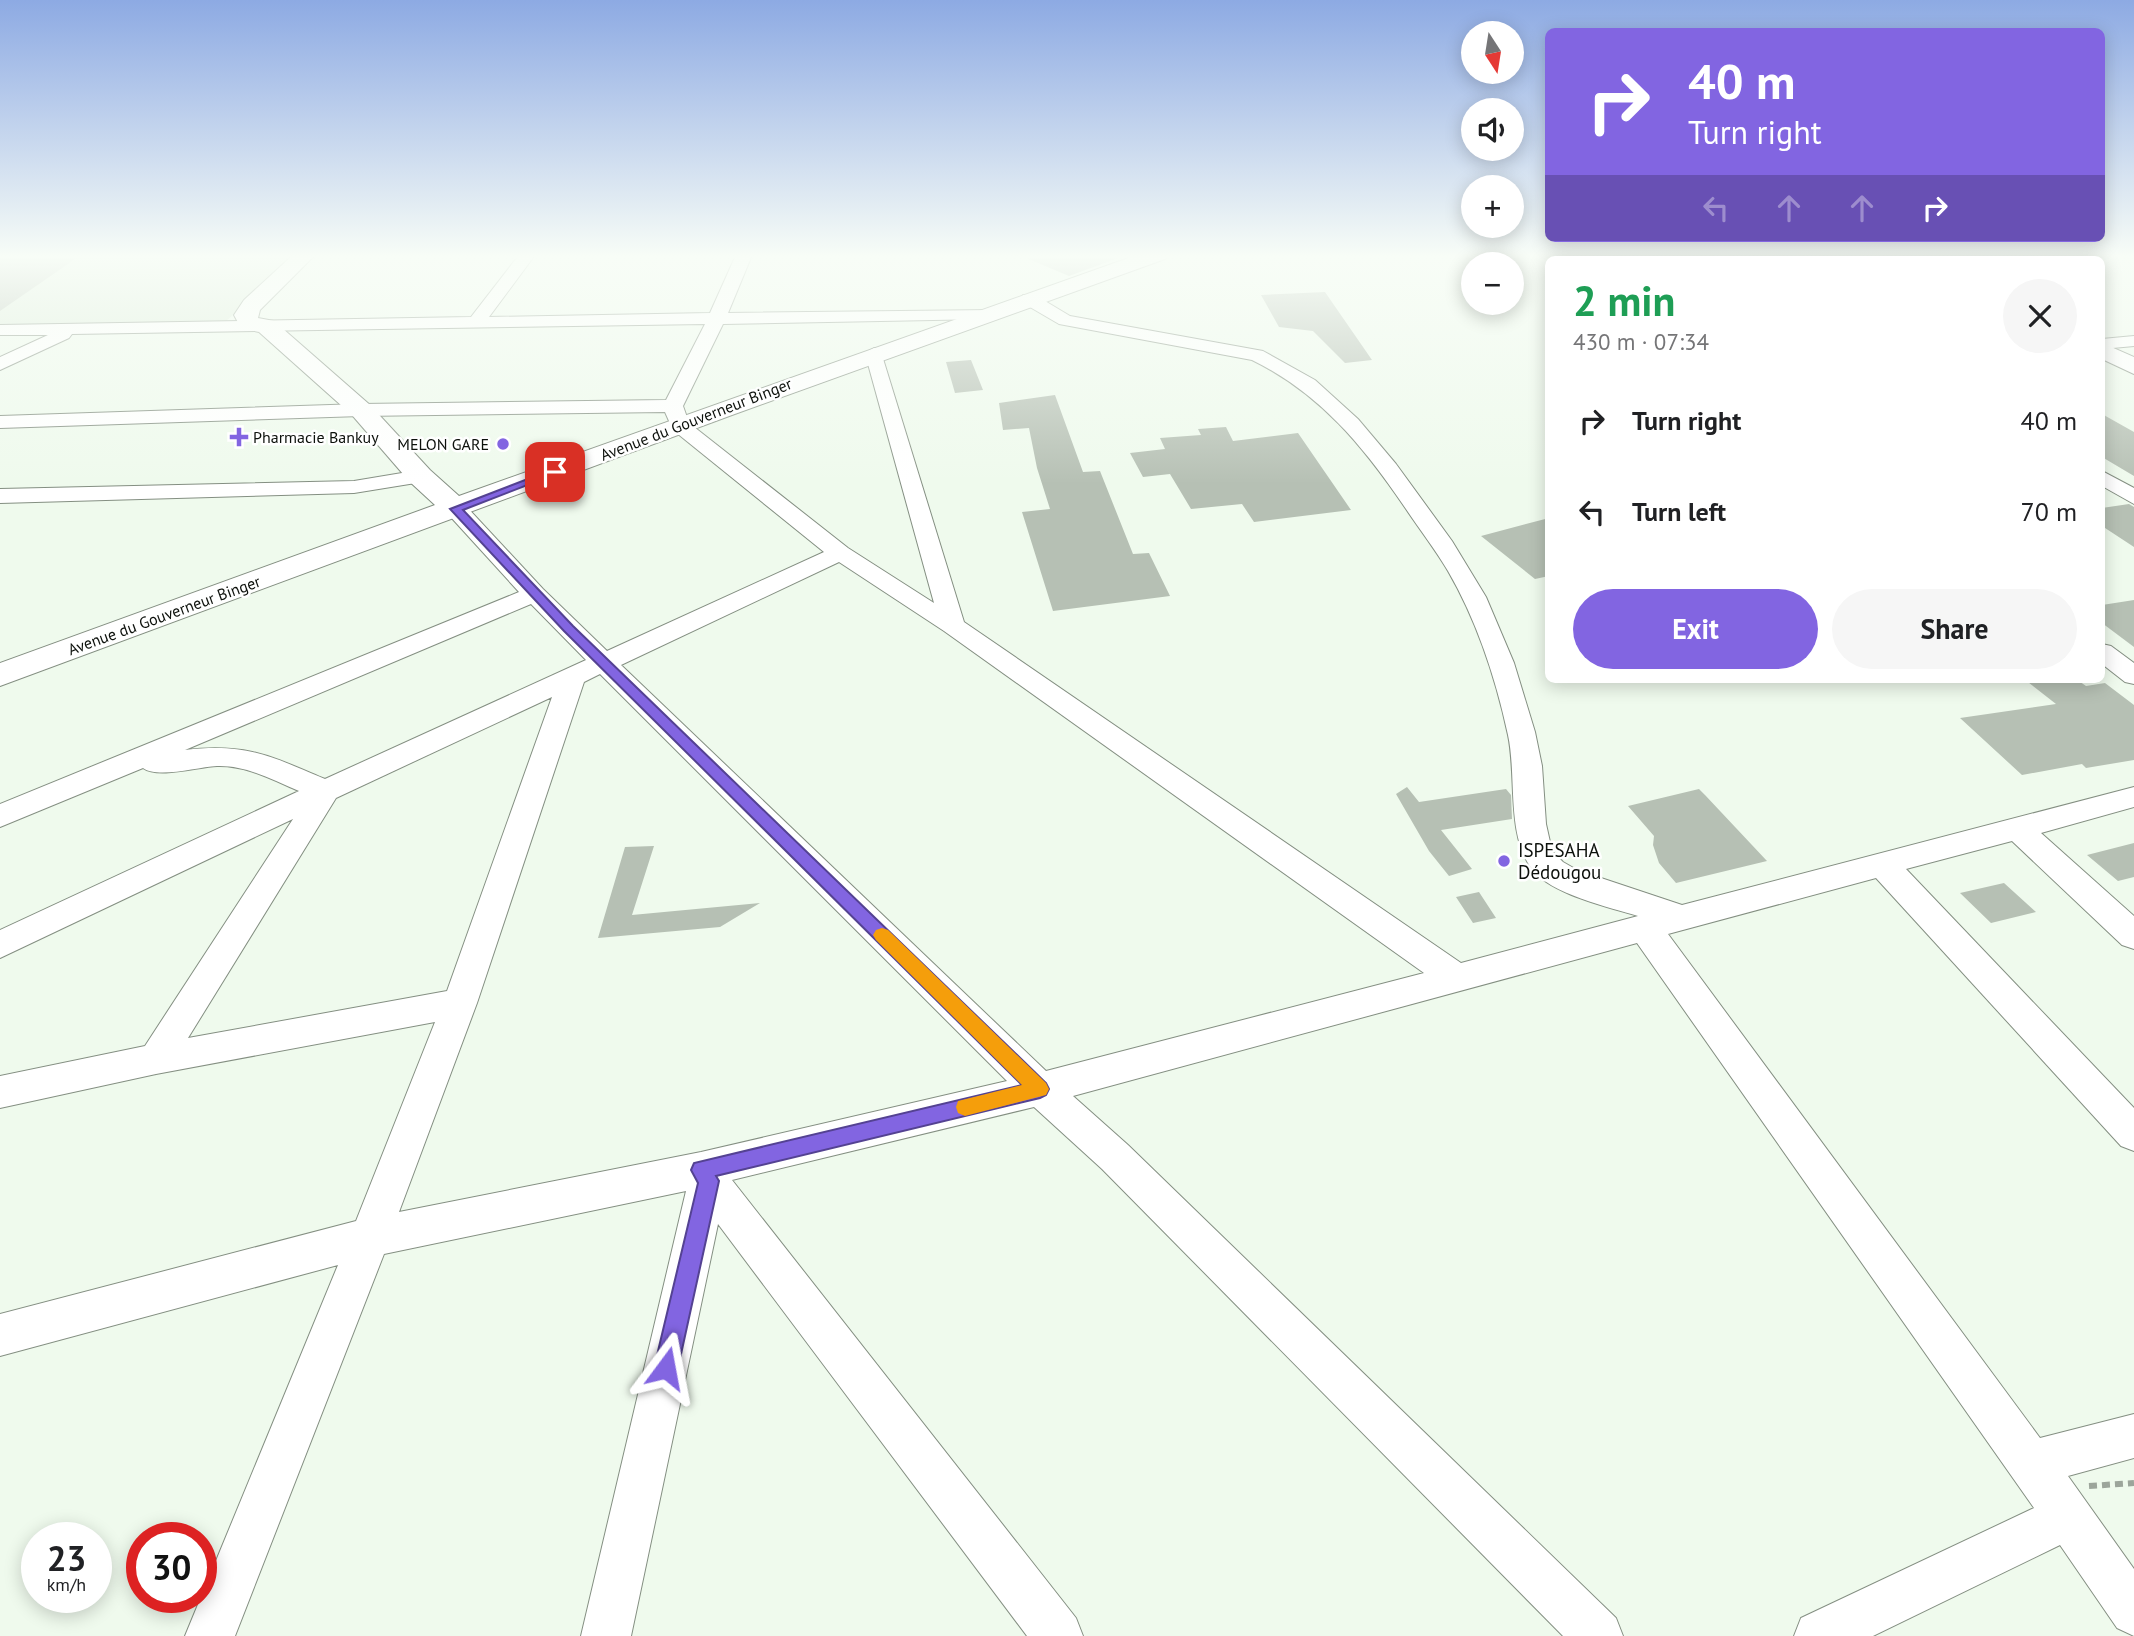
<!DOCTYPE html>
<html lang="en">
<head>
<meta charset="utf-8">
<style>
	:root { --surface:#fff; --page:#f6f6f6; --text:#202124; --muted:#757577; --accent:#8265e1 }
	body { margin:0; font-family:"PT Sans",sans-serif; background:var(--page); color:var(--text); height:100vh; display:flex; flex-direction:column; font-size:26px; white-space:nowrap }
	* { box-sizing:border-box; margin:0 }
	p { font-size:23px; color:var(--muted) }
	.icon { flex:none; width:38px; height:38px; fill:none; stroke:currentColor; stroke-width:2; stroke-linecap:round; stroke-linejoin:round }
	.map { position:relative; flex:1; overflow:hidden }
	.details { position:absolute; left:1545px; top:256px; width:560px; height:427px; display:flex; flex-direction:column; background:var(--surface); border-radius:10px; box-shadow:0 4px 18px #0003 }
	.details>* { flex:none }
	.banner { position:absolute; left:1545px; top:28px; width:560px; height:214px; border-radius:10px; box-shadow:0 4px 18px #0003; background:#8265e1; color:#fff; overflow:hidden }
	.needle { width:46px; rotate:168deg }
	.fabs { position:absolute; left:1461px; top:21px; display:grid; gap:14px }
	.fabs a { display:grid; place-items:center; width:63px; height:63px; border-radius:50%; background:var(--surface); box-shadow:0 4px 18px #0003; font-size:35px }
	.speed { position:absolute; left:21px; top:1522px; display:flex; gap:14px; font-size:35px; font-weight:700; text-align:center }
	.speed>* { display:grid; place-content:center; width:91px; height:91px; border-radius:50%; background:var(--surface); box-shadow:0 4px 18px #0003; line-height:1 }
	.speed small { font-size:18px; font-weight:400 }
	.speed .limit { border:10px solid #d22; background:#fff; color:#111 }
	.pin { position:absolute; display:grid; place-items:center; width:60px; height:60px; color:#fff; margin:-30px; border-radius:14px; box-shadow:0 4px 10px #0006 }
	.me { position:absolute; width:77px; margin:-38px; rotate:13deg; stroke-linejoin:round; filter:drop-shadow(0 0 5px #0008) }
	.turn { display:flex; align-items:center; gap:24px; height:147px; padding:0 28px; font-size:32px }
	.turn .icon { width:91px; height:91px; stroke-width:2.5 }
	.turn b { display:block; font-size:49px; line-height:60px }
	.lanes { display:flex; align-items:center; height:66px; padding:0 28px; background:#0003; justify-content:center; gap:35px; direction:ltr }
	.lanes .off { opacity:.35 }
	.round { display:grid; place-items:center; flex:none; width:74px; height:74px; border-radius:37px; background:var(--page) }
	.summary { display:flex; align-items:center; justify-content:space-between; height:119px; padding:0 28px }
	h1 { font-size:42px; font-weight:600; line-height:52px; color:#1e9e55 }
	.primary-button { display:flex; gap:14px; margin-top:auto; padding:14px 28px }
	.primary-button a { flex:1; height:80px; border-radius:42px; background:var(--accent); color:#fff; font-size:28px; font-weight:600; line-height:80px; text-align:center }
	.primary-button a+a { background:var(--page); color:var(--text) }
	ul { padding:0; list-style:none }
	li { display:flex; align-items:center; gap:21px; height:91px; padding:0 28px }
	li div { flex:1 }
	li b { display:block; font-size:26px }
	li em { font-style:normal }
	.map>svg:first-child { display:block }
</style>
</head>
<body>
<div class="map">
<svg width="2134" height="1636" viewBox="0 0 2134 1636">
	<rect width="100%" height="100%" fill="#effaed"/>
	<path fill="#dcecd9" d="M0,255H302L218,328L0,332Z"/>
	<path fill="#b6c0b4" d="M0,255H81L0,311Z
		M1019,255H1121V257L1069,276Z
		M1325,292L1372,360L1345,363L1313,331L1279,327L1261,295Z
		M971,360L983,390L955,393L946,362Z
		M1055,395L1083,472L1100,471L1133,554L1149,553L1170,596L1053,611L1022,512L1050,509L1037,468L1029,428L1003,430L999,403Z
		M2102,414L2134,432V476L2102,457Z
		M1226,427L1233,441L1298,433L1351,510L1254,522L1242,504L1191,509L1170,474L1143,477L1130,453L1165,449L1160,438L1201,435L1198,429Z
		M2129,504L2134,507V547L2102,526V508Z
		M1549,518V576L1535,579L1481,536Z
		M2134,600V647L2102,623V605Z
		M2024,679H2076L2086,686L2105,683L2134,705V760L2086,768L2082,764L2022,775L1960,718L2056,704Z
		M1407,787L1419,802L1506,789L1511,795L1512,819L1441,830L1472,869L1449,876L1429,851L1396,794Z
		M1699,789L1705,795L1767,861L1676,883L1659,863L1653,845L1654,836L1628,806Z
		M2134,843V877L2118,881L2087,855Z
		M654,846L632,915L760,903L720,927L598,938L625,847Z
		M2004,883L2036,912L1991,923L1960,893Z
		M1479,892L1496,918L1473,923L1456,897Z"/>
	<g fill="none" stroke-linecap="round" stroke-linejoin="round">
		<defs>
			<path id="street" d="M519,255H535L489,317L710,313L736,255H752L728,313L992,310L995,314L992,318L986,319L723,324L683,406L689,423L848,548L934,603L865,353L874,348L880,349L964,622L1461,963L1638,916C1609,907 1550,894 1532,869C1506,835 1517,776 1508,735C1496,679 1477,621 1448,571C1435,549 1420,530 1406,509C1364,447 1320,393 1252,360L1059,324L1023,303L1021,299L1023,295H1035L1070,316L1263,351L1315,380L1358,419L1396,464L1452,541L1486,597L1514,663L1535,732L1542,766L1546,824L1552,851L1563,862L1577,870L1682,905L2134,787V807L2041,833L2134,916V949L2122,945L2012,841L1906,869L2134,1108V1151L2121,1146L1876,878L1668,934L2040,1438L2134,1414V1458L2068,1476L2134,1569V1636L2117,1628L2060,1545L1873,1636H1794L1801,1618L2034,1508L1637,943L1073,1096L1128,1145L1616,1618L1623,1636H1563L1102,1169L1034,1107L732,1180L1076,1618L1083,1636H1027L718,1224L631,1636H581L686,1191L384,1254L235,1636H185L338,1265L0,1356V1314L356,1221L435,1022L156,1074L0,1108V1076L145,1046L293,819L0,958V930L299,791C273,780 246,765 217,766C197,767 158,779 143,768L0,827V804L519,592L448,514L445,509L448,504H464L543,589L607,651L824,552L673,430L665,412L361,416L0,428V416L361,404L666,400L705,324L72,334L69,338L0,370V357L48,335H0V325L471,317ZM839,562L944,631L1424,973L1046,1071L621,665ZM531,604L586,660L325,779C270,756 247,743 185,750ZM600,674L1007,1081L701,1152L399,1212L477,1003L584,682ZM552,697L447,991L188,1038L336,798Z
				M1563,255H1581L1584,259H1566Z
				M1737,255H1757L1760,259H1740Z
				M2134,336V346L2102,349V339Z
				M420,470L428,471L431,476L428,481L354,493L0,503V489L354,481Z
				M2102,471L2134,488V504L2102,486Z
				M2102,644L2111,646L2134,663V684L2125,682L2102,664Z"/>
			<path id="secondary" d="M293,255H315L260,310L258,318L274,321L370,405L430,470L459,496L1137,255H1168L1165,259L732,415L0,686V663L435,505L410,482L352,415L259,332L241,328L234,315L244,300Z
				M1913,255H1938L1940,259H1915Z
				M2102,343L2134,357V374L2102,359Z"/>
		</defs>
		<use href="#street" stroke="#848f82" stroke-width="2"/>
		<use href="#secondary" stroke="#848f82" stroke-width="2"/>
		<path stroke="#9ca59b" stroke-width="6" stroke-dasharray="8 5" stroke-linecap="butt" d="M2089,1486L2134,1483"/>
		<use href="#street" fill="#fff" fill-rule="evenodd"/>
		<use href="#secondary" fill="#fff" fill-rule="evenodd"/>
	</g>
	<linearGradient id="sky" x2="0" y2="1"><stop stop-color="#8daae3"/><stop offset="0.53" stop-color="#f8fdf7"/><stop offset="1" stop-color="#f8fdf7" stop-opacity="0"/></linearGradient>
	<rect width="2134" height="484" fill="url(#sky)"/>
	<path fill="#8265e1" stroke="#544292" stroke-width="2" d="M551,470L561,472L463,510L573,626L1046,1083L1049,1089L1046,1095L1040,1098L716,1176L719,1181L678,1368L674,1377L666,1380L658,1377L654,1368L698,1183L691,1170L694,1163L1022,1085L564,631L450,509Z"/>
	<path fill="#f59e0b" d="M882,928L888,930L1046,1083L1049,1089L1046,1095L965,1116L958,1113L956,1107L958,1101L1022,1085L876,940L873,935L876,930Z"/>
	<g fill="#8265e1" stroke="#fff" stroke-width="2.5">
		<path d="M235.5 426.5h7v7h7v7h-7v7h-7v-7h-7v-7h7z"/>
		<circle cx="503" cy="444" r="7"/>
		<circle cx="1504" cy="861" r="7"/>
	</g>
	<g text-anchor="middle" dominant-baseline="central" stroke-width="5" stroke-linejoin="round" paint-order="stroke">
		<g font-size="16" fill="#0d110c" stroke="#fff">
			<text transform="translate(696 419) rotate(-21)">Avenue du Gouverneur Binger</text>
			<text transform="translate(164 615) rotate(-20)">Avenue du Gouverneur Binger</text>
		</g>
		<g font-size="16" fill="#0d110c" stroke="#fff" text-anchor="start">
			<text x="253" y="437">Pharmacie Bankuy</text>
			<text x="489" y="444" text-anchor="end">MELON GARE</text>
		</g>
		<g font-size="19" fill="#0d110c" stroke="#fff" text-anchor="start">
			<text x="1518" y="850">ISPESAHA<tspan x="1518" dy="22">Dédougou</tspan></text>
		</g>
	</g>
</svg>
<div class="fabs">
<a><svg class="needle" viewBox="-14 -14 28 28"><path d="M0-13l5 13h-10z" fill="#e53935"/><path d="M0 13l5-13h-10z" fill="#757577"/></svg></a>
<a><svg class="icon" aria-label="sound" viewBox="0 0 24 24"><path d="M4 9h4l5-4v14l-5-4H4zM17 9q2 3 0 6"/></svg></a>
<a>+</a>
<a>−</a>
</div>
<div class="speed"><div>23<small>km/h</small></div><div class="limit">30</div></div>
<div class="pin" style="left:555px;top:472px;background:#d93025"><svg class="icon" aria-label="arrive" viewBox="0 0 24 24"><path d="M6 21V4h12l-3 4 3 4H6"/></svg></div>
<svg class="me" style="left:666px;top:1368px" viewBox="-20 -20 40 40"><path d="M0-17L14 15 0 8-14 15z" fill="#8265e1" stroke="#fff" stroke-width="4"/></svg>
<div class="banner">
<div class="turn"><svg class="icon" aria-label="right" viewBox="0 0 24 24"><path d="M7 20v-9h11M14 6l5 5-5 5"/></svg><div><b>40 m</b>Turn right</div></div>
<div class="lanes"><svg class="icon off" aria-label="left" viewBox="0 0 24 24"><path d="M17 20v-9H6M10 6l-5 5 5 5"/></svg><svg class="icon off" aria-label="ahead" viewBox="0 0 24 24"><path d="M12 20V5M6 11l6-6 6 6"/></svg><svg class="icon off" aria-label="ahead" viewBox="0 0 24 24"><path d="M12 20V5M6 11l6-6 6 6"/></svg><svg class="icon" aria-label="right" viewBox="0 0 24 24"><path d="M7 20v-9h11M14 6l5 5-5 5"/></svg></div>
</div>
<section class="details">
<div class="summary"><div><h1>2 min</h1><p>430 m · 07:34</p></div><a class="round"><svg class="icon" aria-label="close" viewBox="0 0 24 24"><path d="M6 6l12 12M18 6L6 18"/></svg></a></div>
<ul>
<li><svg class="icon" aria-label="right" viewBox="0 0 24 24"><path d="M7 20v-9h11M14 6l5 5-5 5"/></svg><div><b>Turn right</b></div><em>40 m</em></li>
<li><svg class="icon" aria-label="left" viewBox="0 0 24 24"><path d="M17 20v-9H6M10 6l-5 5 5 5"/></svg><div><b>Turn left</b></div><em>70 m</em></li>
</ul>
<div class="primary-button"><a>Exit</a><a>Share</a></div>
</section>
</div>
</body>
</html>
